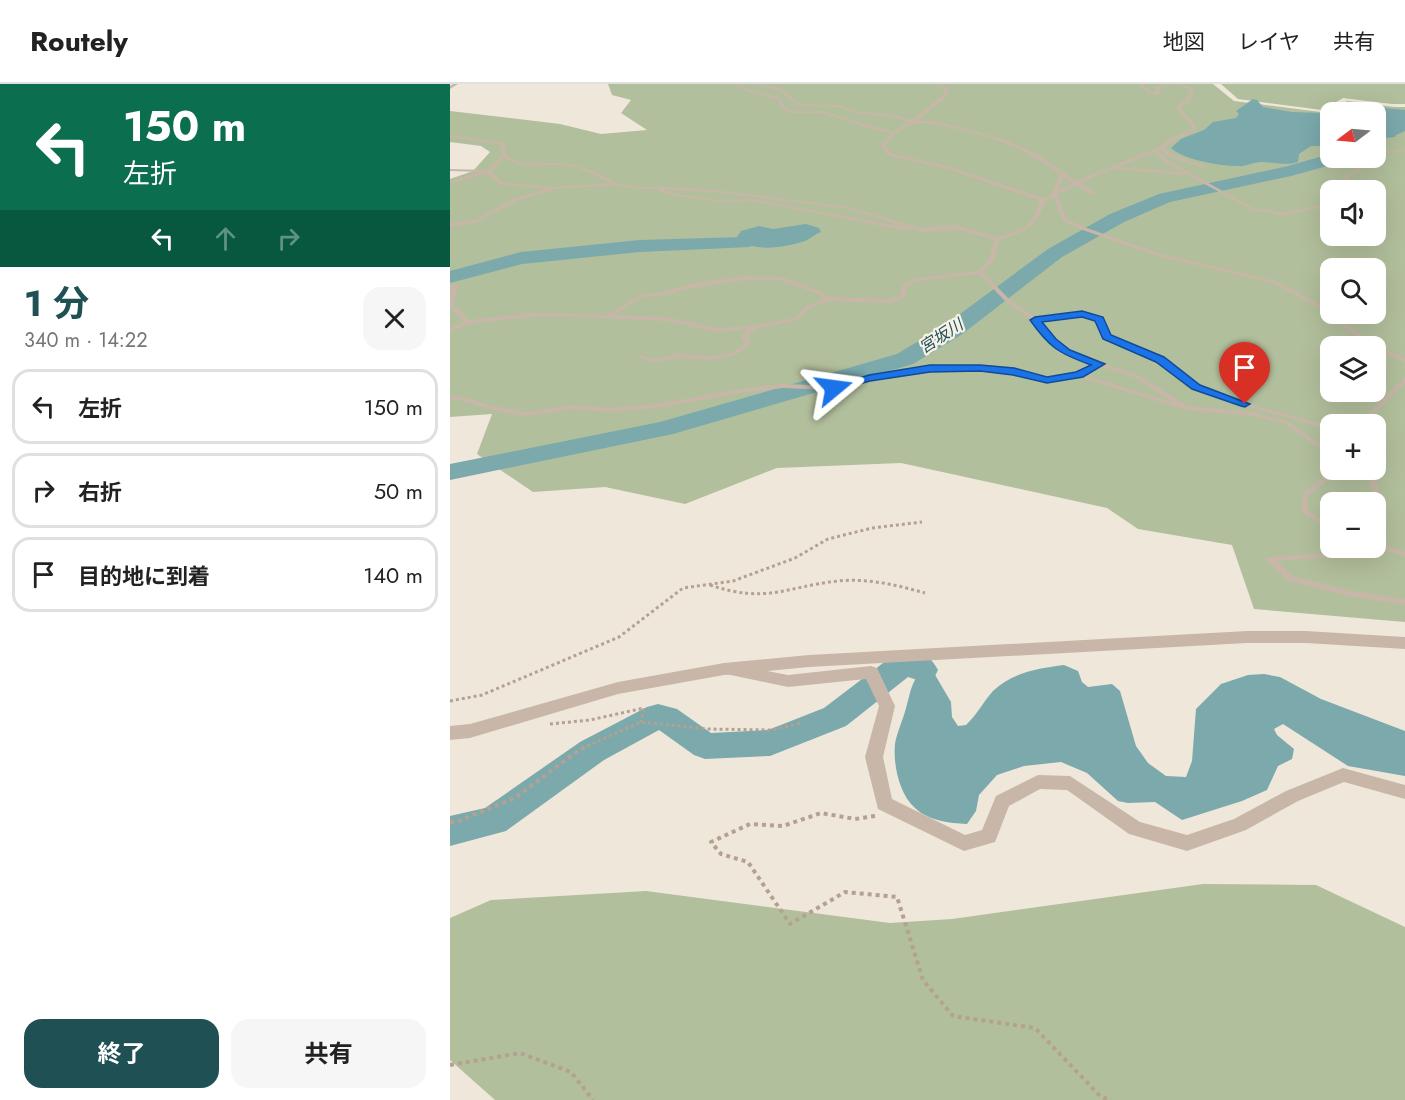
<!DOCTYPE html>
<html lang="ja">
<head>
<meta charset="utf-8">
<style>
	:root { --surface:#fff; --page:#f6f6f6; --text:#222; --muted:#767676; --line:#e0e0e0; --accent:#1f5054 }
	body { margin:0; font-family:Jost,"Noto Sans JP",sans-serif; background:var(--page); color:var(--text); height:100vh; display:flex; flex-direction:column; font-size:22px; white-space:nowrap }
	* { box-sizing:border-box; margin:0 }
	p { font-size:20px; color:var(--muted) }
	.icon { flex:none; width:33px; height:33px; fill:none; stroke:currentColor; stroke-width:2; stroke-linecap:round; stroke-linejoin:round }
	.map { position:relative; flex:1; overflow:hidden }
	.drawer { display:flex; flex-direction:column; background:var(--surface); width:450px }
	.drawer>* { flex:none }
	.banner { background:#0b6e4f; color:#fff; overflow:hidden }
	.needle { width:39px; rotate:254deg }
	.buttons { position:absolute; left:870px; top:18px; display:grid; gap:12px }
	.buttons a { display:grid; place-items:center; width:66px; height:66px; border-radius:12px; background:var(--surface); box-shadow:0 6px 24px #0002; font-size:30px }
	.pin { position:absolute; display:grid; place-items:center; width:51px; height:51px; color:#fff; margin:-62px -26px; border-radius:50% 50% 50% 0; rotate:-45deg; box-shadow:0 0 6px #0007 }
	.pin .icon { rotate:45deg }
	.me { position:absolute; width:66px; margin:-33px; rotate:74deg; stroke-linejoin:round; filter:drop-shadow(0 0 4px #0008) }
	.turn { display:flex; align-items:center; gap:21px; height:126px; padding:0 24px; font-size:27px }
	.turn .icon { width:78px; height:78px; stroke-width:2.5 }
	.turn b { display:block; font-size:42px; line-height:51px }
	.lanes { display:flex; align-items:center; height:57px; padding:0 24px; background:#0003; justify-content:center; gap:30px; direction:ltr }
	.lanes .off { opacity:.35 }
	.round { display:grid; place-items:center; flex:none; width:63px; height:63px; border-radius:18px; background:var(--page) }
	.summary { display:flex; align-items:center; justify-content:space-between; height:102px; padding:0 24px }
	h1 { font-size:36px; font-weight:700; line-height:45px; color:var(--accent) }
	.button { display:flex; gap:12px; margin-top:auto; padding:12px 24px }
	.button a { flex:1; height:69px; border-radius:18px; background:var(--accent); color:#fff; font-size:24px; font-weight:700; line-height:69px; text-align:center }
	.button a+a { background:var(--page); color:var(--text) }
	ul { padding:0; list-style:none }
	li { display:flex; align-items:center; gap:18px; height:75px; margin:0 12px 9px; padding:0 12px; border:3px solid var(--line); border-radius:18px }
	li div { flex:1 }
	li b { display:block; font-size:22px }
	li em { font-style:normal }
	header { display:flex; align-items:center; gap:36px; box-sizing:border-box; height:84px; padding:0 30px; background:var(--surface); border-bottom:2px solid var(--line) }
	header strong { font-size:28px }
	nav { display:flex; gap:33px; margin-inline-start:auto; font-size:21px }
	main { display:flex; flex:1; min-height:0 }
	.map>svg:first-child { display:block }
</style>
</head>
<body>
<header>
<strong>Routely</strong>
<nav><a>地図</a><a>レイヤ</a><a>共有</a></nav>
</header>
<main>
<section class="drawer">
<div class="banner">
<div class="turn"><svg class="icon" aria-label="left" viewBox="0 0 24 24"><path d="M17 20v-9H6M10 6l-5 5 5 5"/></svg><div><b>150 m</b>左折</div></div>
<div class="lanes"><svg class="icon" aria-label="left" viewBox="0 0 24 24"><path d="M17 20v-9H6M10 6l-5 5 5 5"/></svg><svg class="icon off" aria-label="ahead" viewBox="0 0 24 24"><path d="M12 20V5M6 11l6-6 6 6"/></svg><svg class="icon off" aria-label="right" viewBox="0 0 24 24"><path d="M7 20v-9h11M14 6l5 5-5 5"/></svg></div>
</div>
<div class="summary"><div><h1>1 分</h1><p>340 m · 14:22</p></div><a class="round"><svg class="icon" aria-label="close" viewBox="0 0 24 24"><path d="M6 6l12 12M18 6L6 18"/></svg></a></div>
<ul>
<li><svg class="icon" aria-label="left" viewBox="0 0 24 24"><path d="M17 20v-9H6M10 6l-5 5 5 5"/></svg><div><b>左折</b></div><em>150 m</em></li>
<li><svg class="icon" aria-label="right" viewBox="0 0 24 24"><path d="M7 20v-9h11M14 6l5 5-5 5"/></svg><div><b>右折</b></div><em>50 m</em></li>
<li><svg class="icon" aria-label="arrive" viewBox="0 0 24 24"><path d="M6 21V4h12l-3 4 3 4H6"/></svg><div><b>目的地に到着</b></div><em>140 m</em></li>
</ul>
<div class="button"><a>終了</a><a>共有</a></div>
</section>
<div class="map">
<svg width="955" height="1016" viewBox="0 0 955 1016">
	<rect width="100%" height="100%" fill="#f0e7db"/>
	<path fill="#b2bf9c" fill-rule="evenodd" d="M158,0H763L784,17L878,29L897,17L944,23H955V538L804,525L782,461L688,445L657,424L451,379L327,384L235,420L155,403L83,408L27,370L42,330L0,333V95L23,87L40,68L31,62L0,58V27L110,40L151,50L197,46L171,29L181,16L162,11ZM880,28H926V74H880ZM880,106H926V152H880ZM880,184H926V230H880ZM880,262H926V308H880ZM880,340H926V386H880ZM880,418H926V464H880Z
		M771,0H955V20H942L893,14L872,26L788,15Z
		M753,800L866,801L955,843V1016H45L0,976V834L41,816L196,807L440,839L502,835Z"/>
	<path fill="#7ba9ac" d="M803,15L807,16L813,23L842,28L872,29L888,20L955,26V47L946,51L945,53L926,55V28H880V62H861L849,70L848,78C835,82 824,78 811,78C803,78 796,83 788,82C770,82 734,76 721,64L731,55L754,46L763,38L786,34L789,30L786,27Z
		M356,140L369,144L371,148C365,150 360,155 355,157C336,163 301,170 287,153L291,147L309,142L323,145Z
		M614,581L628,587L632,598L638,603L662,600L670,607L686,662L698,679L716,692L736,693L742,677L746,625L771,600L798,591L814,590L830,593L871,615L955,647V692L898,682L833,640L824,645L827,651L844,665L842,675L828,682L817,706L792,717L732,736L705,718L678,719L668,717L637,689L611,678L574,682L547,691L529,711L526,727L517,740C499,739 479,737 465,724C449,710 443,680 445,660C447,648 453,636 456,624C461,608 462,588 481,584L501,618L502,633L508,642L516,641C527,631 533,618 543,607C561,589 589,584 614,581Z"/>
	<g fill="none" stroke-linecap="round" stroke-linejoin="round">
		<path fill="#7ba9ac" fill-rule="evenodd" d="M880,70V74H895L892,78L841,92L720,118L674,138L612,173L511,251L463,280L223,350L0,396V380L210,338L447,270L495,241L598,165L660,130L709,110L838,82Z
			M293,153L300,155L303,159L300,163L190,168L72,180L0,199V187L71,168L190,156Z
			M466,568C477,571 482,575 488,586L484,594L473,598L458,593L396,642L320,672L255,675L244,671L209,646L154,676L56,747L0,762V732L35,724L130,658L197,623L208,620L227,625L261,649L318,646L374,624L437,576Z"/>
		<path stroke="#b4a192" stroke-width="3" stroke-dasharray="3 3" stroke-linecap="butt" d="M260,501C317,520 334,503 388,497C417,494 447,501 475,509
			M0,617L32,611L169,553L233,504L283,497L345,474L378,455L422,444L472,438
			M100,640L140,636L194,624L191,638
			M137,662L191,638L258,645L321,646L351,639"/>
		<path stroke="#b4a192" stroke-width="4" stroke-dasharray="4 4" stroke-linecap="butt" d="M425,732L405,735L371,729L333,742L300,740L261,758L271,770L298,778L340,840L395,808L447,813L473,896L503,932L585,944L651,1013L661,1016
			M0,738H6L65,714L129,666L140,661
			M0,981L70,969L121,988L143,1016"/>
		<path fill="#c8b7a8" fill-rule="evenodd" d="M3,0H8L0,5V2Z
			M282,0H287L295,4L331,14L333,21L342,27H373L418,41L444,47L459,38L443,33L405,29L389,23L349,22L328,6L302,0H310L330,4L350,20L390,21L406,27L443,31L462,36L493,11L495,5L485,0H490L499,5L496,13L467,37H482L510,43L558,57L587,70L626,97L709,63L721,54L742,45L741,41L727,25L728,20L737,15L740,6L728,0H733L744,6L741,16L731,22V25L745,40L746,46L725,56L714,64L724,71L757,83L753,84L720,73L711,66L708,67L719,77L805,125L821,126L832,129L880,119V121L832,132L820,128L804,127L736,90L734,91L662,85L630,99L644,108V110H640L626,101L607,111L617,135L634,143L708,169L826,197L866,218L925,261L955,274V278L926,265V262H920L862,220L822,199L704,171L630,145L613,137L603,113L595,117C586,144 576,148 549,156L545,175L533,188L560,216L586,234L632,228L651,235L658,252L712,274L748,302L781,315L880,342V346L878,345L777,317L744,304L708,276L654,254L647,237L632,232L589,237L602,253L615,264L630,271L690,292L738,322L803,328L839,338L876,364H880V368L873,367L835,340L803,332L736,326L629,293L597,298L564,289L530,286H480L420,296L384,306L333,304L296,308L206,324L160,328L123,325L76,332L42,326L9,316H0V312H9L43,322L76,328L123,321L160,324L206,320L296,304L333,300L384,302L419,292L480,282H530L564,285L597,294L627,289L645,280L618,270L605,261L583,237L556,218L529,190L466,197L457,203L455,214L439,219L379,217L360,224L349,236L306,245L297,252L301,260L300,261L286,271L264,276L228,274L201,279L188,273L191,271L202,275L228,270L264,272L282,269L295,260L291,252L298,245L267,248L216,237L126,233H81L19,240L0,248V244L14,238L0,223V210L2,204L0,205V201L5,200L8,202L3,220L19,236L81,229L157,231L190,211L217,207L240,200L296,192L333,193L372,208L379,213L439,215L450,212L452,201L465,194L528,187L539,175L544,156L505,145L472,148L460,144V146L458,147L303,117L268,118L225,112L208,107V105H188L166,101L106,105L69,116L28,138L0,143V139L25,136L65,114L96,105L49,100L37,89L0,100V97L30,88L0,87V85L37,86L52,72L50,61L0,53V51L54,59L56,71L63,76L75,79H110L124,81L147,88L166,99L188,103H227L273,107L398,123L472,144L505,141L547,153L563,149L575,143L583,134L590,117L501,86L437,71L431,61L442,49L415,43L373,29H341L330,23L328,16L293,6ZM469,39C481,39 494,42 506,45C544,53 579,66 610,90L602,110L593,114L504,84L441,69L435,61C444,50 454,41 469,39ZM705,68L715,79L733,88L668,83ZM54,74C75,86 89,80 111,81C128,82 145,91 160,99L106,103L100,104L98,103L52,98L41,87ZM613,93L623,99L608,107ZM213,105L273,109L397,125L459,144L303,115L268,116L226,110ZM296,196H330L368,210L374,215L356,222L345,234L305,241L267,244L216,233L164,231L193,213L218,211L241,204ZM650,282L686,294L722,318L634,291Z
			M689,0H693L701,8H705L707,2L724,0L710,4L709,10L707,11L699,10Z
			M955,65V67L926,71V69Z
			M905,74H909L905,77L912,86L899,92L901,106H897L895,91L907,86L900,77Z
			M955,294V299L914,340H908L953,295Z
			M883,386H890L858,412V426L880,442V447L851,427L853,409Z
			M916,386H922L936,428L933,461L955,468V472L929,465L882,473L826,477L843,492L897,506L955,515V521L897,512L837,496L815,475L819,473L882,469L912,464H926L930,428Z"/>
		<path fill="#c8b7a8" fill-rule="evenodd" d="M277,579L338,591L421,582L427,584L445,622L433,673L442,715L515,751L532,746L546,712L588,691L620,692L690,738L737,751L784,735L836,707L893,684L955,701V715L894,698L848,717L796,746L737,767L679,750L617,706L590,705L559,722L545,758L514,767L428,725L415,673L429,622L416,595L338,603L271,589L269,585L271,581Z"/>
		<path fill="#c8b7a8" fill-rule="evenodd" d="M797,547H856L955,553V565L856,559H797L359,583L274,591L168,610L20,654L0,656V642L20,640L168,598L274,579L359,571Z"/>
	</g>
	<path fill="#1a73e8" stroke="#114b97" stroke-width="1.5" d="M632,227L653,233L661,251L714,273L750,301L800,320L795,323L791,322L742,305L706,278L653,255L645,237L632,233L592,238L606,255L620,266L655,280L633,293L597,299L563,291L530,287L480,288L420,297L384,307L378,304L419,291L480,281H530L564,284L597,293L626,288L641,281C608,269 600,264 580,236L585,233Z"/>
	<g text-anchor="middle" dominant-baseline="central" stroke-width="4.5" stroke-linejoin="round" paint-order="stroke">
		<g font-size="16" font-style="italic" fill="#1f5054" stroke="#f8f1e7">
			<text transform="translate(491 252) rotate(-33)">宮坂川</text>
		</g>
	</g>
</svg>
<div class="buttons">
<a><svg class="needle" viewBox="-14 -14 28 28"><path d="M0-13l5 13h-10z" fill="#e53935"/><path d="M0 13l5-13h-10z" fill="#767676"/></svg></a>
<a><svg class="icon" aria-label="sound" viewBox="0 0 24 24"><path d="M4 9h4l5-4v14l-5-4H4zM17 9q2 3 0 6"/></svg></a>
<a><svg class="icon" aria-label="search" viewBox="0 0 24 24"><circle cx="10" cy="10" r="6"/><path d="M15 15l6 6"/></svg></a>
<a><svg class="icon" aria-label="layers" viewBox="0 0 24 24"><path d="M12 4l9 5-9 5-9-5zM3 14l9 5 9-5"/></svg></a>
<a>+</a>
<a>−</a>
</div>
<div class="pin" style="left:795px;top:320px;background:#d93025"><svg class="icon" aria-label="arrive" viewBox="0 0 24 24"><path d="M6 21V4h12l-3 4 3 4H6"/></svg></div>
<svg class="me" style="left:384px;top:304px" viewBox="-20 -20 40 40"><path d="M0-17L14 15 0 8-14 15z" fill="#1a73e8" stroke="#fff" stroke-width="4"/></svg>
</div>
</main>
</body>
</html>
